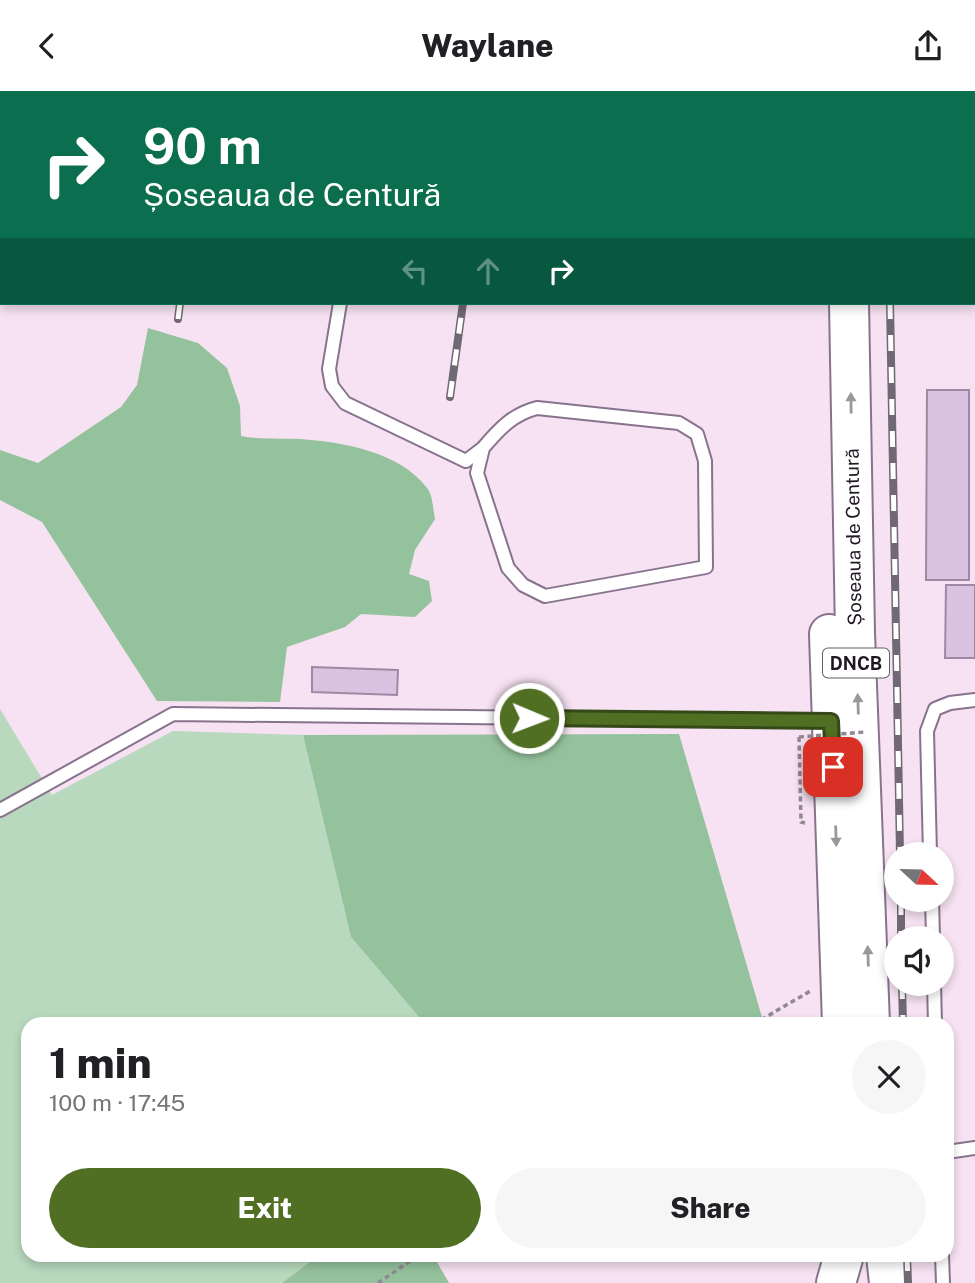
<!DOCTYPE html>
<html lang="en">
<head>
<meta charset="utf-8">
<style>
	:root { --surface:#fff; --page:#f6f6f6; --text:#202124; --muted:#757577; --accent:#516f23 }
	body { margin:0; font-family:"Public Sans",sans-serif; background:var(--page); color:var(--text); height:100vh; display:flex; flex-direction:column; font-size:26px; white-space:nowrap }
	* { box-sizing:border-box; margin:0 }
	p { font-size:23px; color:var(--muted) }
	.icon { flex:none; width:38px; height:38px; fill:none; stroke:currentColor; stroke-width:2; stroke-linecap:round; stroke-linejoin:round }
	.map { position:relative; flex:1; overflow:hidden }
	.side { position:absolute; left:21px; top:926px; width:933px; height:245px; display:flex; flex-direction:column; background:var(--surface); border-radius:21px; box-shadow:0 4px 10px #0003 }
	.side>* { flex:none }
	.banner { position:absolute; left:0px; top:0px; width:976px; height:214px; box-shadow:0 4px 10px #0003; background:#0b6e4f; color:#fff; overflow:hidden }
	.needle { width:46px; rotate:112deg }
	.controls { position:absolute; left:884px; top:751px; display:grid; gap:14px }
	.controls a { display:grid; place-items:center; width:70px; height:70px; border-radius:50%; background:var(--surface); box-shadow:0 4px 10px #0003; font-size:35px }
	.pin { position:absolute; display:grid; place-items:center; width:60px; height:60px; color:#fff; margin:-30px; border-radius:14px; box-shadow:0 4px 10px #0006 }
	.me { position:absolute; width:77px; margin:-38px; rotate:91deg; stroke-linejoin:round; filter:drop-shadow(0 0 5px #0008) }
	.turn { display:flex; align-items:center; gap:24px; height:147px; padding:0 28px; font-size:32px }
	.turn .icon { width:91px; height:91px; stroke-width:2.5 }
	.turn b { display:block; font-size:49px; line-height:60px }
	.lanes { display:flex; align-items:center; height:66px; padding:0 28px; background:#0003; justify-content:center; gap:35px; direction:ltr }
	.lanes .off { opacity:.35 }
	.round { display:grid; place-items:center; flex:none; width:74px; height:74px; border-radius:37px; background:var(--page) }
	.summary { display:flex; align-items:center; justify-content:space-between; height:119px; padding:0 28px }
	h1 { font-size:42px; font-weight:800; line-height:52px }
	.action { display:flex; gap:14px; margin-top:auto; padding:14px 28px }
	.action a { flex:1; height:80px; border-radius:42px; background:var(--accent); color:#fff; font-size:28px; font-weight:800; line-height:80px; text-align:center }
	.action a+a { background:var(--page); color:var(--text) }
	header { display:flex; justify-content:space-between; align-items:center; height:91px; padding:0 28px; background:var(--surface); font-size:32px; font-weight:800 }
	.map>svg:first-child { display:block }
</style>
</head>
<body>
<header><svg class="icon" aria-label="back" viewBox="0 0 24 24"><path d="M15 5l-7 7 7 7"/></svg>Waylane<svg class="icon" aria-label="share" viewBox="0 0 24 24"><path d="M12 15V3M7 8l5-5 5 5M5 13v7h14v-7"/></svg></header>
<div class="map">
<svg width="975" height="1192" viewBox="0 0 975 1192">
	<rect width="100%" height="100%" fill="#f9effb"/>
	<path fill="#f6e2f2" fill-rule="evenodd" d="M0,0H975V1192H0ZM2,2H975V212H2ZM896,763H942V808H896ZM896,847H942V892H896ZM28,933H947V1164H28Z"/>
	<path fill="#b8d9bd" d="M0,618L52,704L173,640L303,644L351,846L425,933H28V1164H319L282,1192H0Z"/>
	<path fill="#94c29c" d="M148,237L198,252L227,277L240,315L241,345C261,349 280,347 300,348C343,351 400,361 427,397C433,404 433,419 435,428L415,459L409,483L429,490L432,510L415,526L361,523L345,536L287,556L280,611L157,610L42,431L0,409V359L38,372L121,316L137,294Z
		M679,643L764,933H425L351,846L303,644Z
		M319,1164H433L449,1192H282Z"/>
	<path fill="#dac3e1" stroke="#9e89a4" stroke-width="2" d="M559,0H635V2H559Z
		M927,299H969V489H926Z
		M946,494H975V567H945Z
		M312,576L398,579L397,604L312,601Z"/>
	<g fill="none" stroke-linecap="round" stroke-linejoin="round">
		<defs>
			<path id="lane" d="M355,0V2
				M537,2V0
				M340,212L329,278L332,295L345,312L466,370L483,357L477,382L508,477L523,494L545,505L706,476L705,370L697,343L679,332L537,317C513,323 499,338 483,357
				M0,719L173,623L828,630
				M930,763L927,640L935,618L950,612L975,609
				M932,808L933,847
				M934,892L935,933
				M947,1061L975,1057
				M942,1164L943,1192"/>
			<path id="primary" d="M819,0V2
				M847,0V2
				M849,212L855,542L870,933
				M829,543L842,933
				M886,1164L889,1192
				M836,1192L844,1164"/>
		</defs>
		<use href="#lane" stroke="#88738e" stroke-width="16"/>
		<use href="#primary" stroke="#88738e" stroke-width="42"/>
		<path stroke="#918893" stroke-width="3.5" stroke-dasharray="5 3.5" stroke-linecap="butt" d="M799,646L801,731L805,732
			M754,933L812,899
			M378,1192L419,1164"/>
		<use href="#lane" stroke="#fff" stroke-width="12"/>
		<use href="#primary" stroke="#fff" stroke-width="38"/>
		<defs>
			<path id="rail" d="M886,0V2
				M209,2V0
				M331,2V0
				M490,2V0
				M890,212L900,763
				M178,228L180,212
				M450,306L463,212
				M901,808V847
				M902,892L903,933
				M907,1164L908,1192"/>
		</defs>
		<use href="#rail" stroke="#706873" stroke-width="8"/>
		<use href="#rail" stroke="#fff" stroke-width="5" stroke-dasharray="16" stroke-linecap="butt"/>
		<path stroke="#918893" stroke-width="3.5" stroke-dasharray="5 3.5" stroke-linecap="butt" d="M799,646L865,641"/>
	</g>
	<defs><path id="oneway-solid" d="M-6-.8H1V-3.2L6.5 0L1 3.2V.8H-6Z" transform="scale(1.75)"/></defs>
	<g fill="#9a979c">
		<use href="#oneway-solid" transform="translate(851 312) rotate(-91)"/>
		<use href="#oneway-solid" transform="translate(858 613) rotate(-92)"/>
		<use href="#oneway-solid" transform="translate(836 745) rotate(88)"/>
		<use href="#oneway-solid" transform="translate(868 865) rotate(-92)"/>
	</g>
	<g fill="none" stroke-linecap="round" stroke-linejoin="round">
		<defs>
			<path id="route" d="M529,627L831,630L833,676"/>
		</defs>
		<use href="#route" stroke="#354817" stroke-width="18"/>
		<use href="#route" stroke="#516f23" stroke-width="12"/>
	</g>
	<g text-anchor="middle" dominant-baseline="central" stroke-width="6" stroke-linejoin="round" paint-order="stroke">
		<rect fill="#fff" stroke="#625d64" stroke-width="2" x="823" y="557.5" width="66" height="29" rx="5"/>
		<g font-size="18" font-weight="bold" fill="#1f1722">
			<text x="856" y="572">DNCB</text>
		</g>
		<g font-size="19" fill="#1f1722" stroke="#fff">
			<text transform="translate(853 446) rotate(-91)">Șoseaua de Centură</text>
		</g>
	</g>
</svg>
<div class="controls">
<a><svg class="needle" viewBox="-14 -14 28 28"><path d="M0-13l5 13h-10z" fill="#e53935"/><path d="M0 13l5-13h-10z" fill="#757577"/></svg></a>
<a><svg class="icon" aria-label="sound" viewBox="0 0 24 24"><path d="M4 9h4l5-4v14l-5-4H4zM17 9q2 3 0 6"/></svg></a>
</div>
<div class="pin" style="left:833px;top:676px;background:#d93025"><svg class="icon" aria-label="arrive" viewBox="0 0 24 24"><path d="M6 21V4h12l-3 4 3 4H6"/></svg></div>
<svg class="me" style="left:529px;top:627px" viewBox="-20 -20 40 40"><circle r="17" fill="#516f23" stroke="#fff" stroke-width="3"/><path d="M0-11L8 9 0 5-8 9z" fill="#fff"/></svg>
<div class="banner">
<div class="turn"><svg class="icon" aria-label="right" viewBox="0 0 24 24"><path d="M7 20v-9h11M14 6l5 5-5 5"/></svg><div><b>90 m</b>Șoseaua de Centură</div></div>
<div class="lanes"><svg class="icon off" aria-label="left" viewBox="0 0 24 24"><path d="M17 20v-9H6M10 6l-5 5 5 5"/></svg><svg class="icon off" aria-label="ahead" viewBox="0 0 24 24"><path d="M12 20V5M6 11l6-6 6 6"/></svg><svg class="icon" aria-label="right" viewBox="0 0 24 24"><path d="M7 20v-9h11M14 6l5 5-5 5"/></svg></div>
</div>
<section class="side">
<div class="summary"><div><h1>1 min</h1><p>100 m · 17:45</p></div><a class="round"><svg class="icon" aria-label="close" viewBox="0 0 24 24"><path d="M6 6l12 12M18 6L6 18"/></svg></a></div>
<div class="action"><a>Exit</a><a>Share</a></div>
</section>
</div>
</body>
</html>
